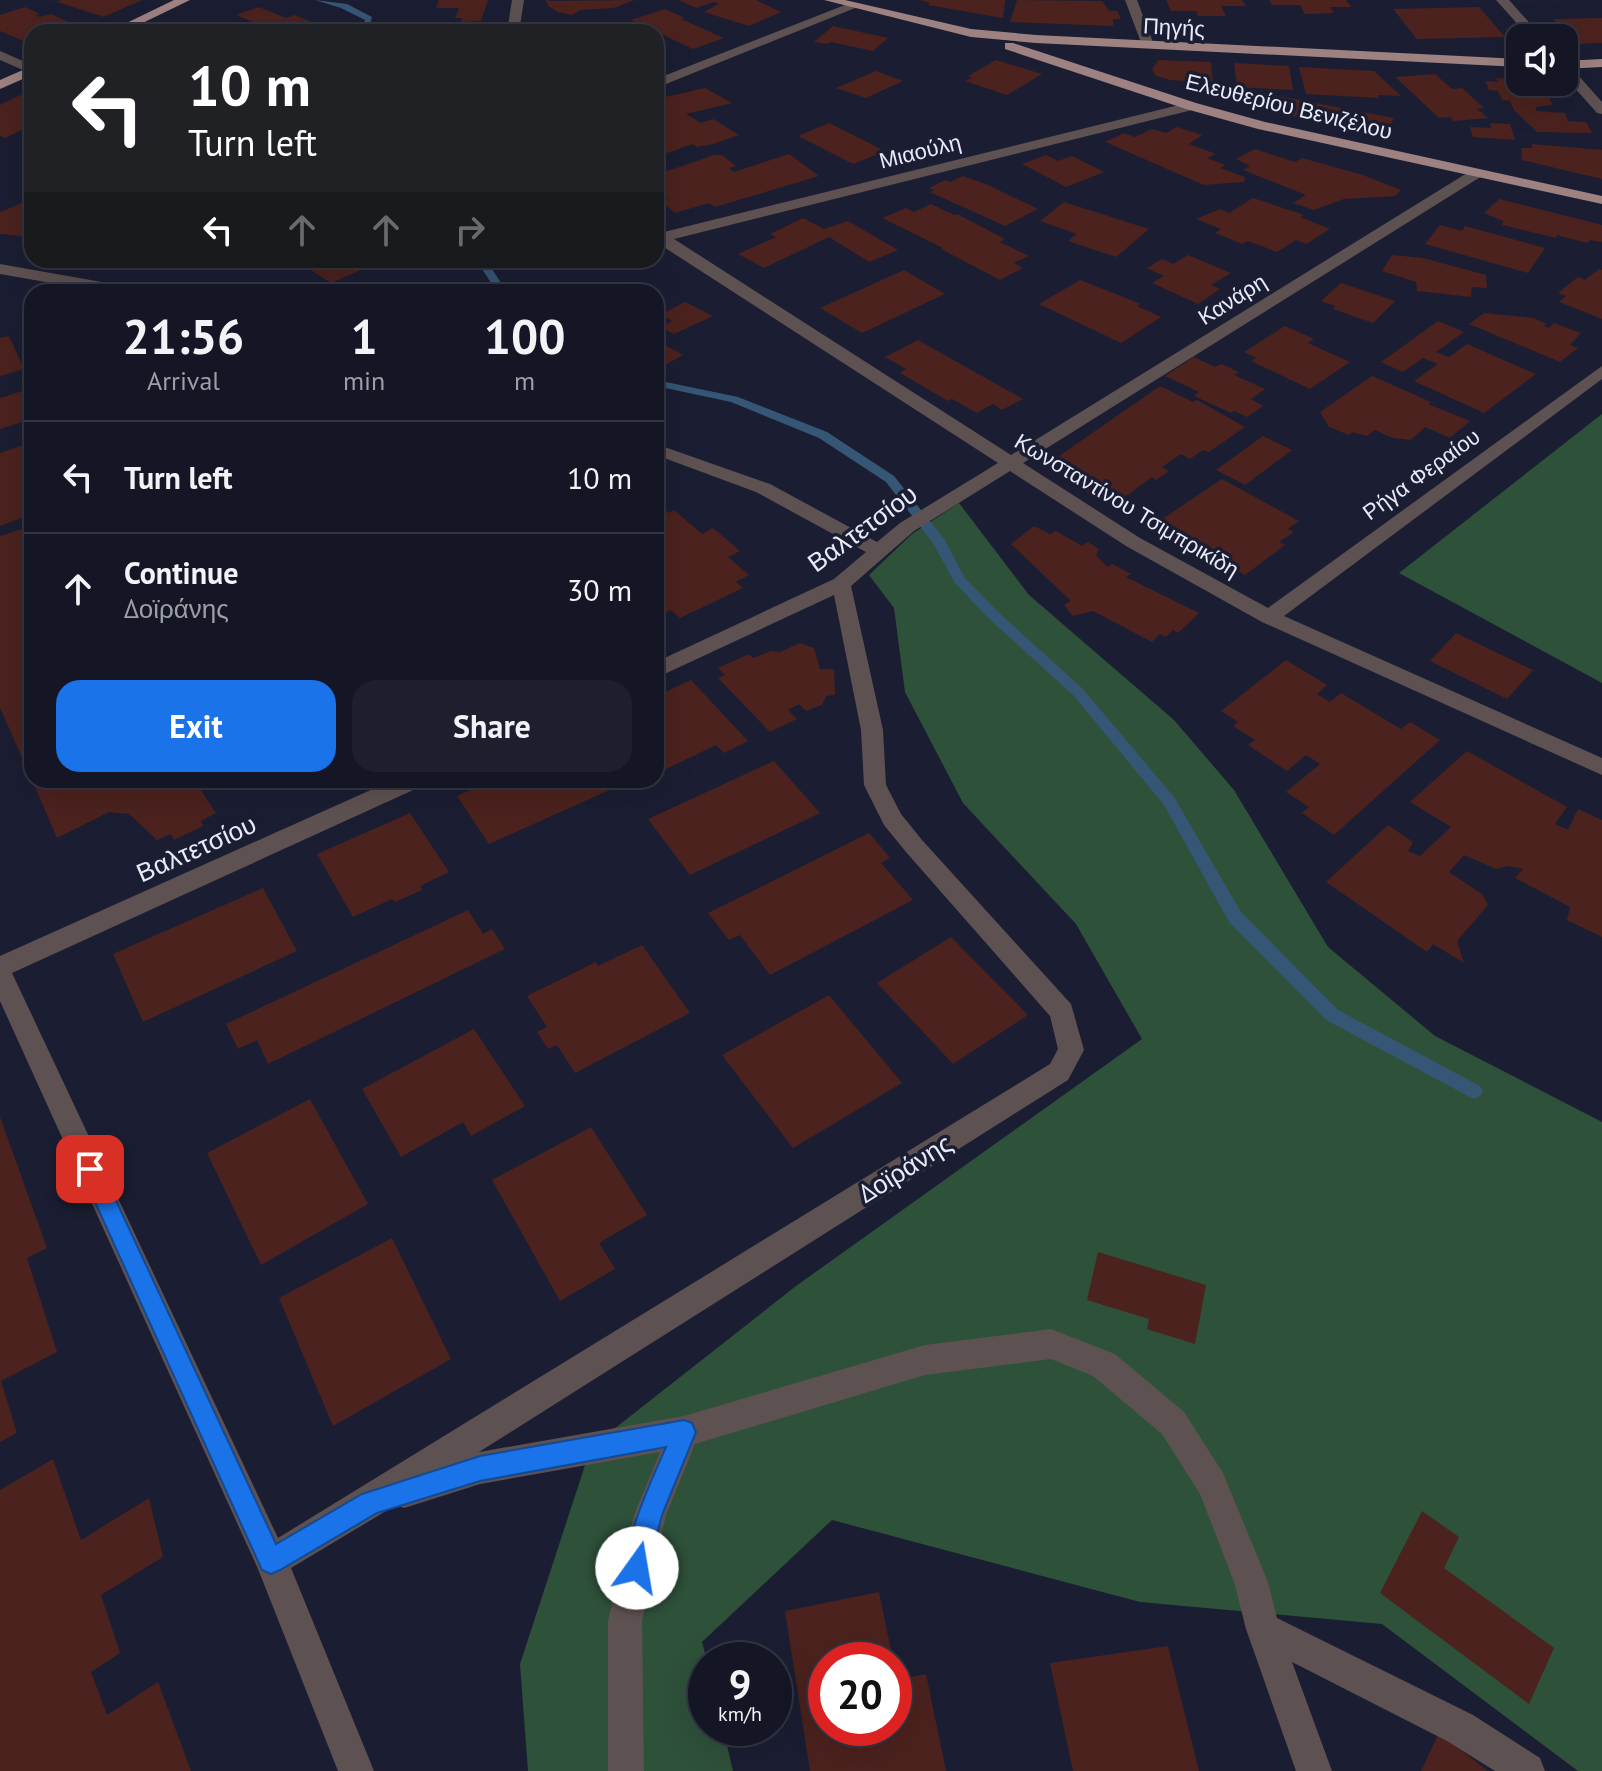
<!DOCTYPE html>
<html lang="en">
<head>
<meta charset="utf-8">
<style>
	:root { --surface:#141626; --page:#1d1f2e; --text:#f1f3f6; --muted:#9d9fa7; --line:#333543; --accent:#1a73e8 }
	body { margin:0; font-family:"PT Sans",sans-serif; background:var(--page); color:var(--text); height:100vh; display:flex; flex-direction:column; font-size:30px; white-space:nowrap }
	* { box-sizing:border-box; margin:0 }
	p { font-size:26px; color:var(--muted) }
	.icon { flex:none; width:44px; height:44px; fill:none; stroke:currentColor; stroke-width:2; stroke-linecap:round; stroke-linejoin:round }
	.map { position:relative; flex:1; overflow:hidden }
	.panel { position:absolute; left:24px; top:284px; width:640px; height:504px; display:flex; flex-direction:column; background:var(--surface); border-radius:24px; box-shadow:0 8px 32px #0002,0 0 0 2px var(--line) }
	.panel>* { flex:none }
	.guide { position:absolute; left:24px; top:24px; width:640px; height:244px; border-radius:24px; box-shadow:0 8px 32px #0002,0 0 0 2px var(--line); background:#202124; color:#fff; overflow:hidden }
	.tools { position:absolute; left:1506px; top:24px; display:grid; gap:16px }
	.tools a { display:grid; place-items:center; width:72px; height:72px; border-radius:16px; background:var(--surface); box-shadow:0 8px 32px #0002,0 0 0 2px var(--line); font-size:40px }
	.speed { position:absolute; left:688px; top:1642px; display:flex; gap:16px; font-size:40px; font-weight:700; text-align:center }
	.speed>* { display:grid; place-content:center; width:104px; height:104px; border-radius:50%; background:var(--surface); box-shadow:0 8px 32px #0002,0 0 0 2px var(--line); line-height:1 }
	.speed small { font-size:20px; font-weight:400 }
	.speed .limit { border:12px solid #d22; background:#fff; color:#111 }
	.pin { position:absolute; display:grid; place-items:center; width:68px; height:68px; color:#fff; margin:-34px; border-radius:16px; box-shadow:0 4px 12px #0006 }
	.me { position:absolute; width:88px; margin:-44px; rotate:13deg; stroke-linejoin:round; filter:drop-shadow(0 0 6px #0008) }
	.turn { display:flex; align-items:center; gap:28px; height:168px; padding:0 32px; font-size:36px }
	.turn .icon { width:104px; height:104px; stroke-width:2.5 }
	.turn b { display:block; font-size:56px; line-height:68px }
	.lanes { display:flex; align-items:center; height:76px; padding:0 32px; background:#0003; justify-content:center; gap:40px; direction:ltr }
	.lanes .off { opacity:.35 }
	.eta { display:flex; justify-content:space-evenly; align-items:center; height:136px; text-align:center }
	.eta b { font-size:48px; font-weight:800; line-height:56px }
	.primary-button { display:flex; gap:16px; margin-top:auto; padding:16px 32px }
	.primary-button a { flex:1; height:92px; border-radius:24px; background:var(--accent); color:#fff; font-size:32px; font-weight:800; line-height:92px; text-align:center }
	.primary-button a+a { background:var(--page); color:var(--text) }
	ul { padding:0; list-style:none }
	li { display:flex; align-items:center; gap:24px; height:112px; padding:0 32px; border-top:2px solid var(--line) }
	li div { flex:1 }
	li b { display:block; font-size:30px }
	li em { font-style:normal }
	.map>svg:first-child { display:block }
</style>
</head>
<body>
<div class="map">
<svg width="1602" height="1771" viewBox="0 0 1602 1771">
	<rect width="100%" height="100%" fill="#1b1e32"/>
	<path fill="#2e513a" d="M1602,414V683L1399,573Z
		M959,503L1029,595L1174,720L1234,790L1328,947L1435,1036L1602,1122V1771H1578L1382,1624L1140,1602L832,1520L702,1642L707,1660L706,1728H723L733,1771H528L520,1664L591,1447L796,1286L1142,1039L1076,924L963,803L905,692L894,608L869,575L912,534Z"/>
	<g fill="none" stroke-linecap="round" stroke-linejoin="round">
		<path fill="#365675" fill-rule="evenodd" d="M315,0L347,4L372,17L368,32H360L365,20L341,8Z
			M481,260H491L490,266L507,292H497L480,266Z
			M656,380L738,397L827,432L894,476L944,539L965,578L997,611L1083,689L1174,797L1241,912L1338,1010L1480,1086L1483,1091L1480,1096L1474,1099L1468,1096L1326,1020L1229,922L1164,805L1073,695L987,617L955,583L933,543L886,482L819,438L731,402L656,386Z"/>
	</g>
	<path fill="#4b221e" d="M62,0H142L104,17L57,2Z
		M439,0H488L481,21L461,22L462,18H455L459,8H436Z
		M546,0L552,1L634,0L614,8L581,10L572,15L558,12L548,6Z
		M679,0H756L781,12L749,26L704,12L719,4L714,2L696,8Z
		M920,0H1005L1003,18L928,5L930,3Z
		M1017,0L1102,1L1109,11H1117L1121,19H1113V26L1010,22Z
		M1166,0H1242L1246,6H1221L1226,16H1198L1196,11H1171Z
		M1269,0H1346L1351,7H1330L1334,13L1305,14L1300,5H1272Z
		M25,7L40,14L35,15L40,17L51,14L80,27L65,32H32L30,44L0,31V15Z
		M259,7L286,18L294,15L330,29L277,32L236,15Z
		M1479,7L1505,37L1417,39L1393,9Z
		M665,9L685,18L681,19L724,38L693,49L631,20Z
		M1602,18V43L1578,44L1553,19Z
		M833,26L888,38L873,51L831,42L827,44L814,42Z
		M996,60L1042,74L1007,95L965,81L972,78L968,76Z
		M1158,60L1211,62L1213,83L1170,80L1156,76L1152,70Z
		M1234,63L1289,66L1293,90L1237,87Z
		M1299,67L1374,71L1401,96L1378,95L1379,98L1306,94Z
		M876,71L903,81L866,98L836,88Z
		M1435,74L1452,89L1462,88L1484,108L1477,109L1488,118L1454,121L1450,117L1439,118L1395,77Z
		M1496,78L1541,82L1553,105L1535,107L1537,111L1565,113L1568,121L1586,122L1592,133L1537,132L1514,110L1510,101L1502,100L1498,91L1489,90L1485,81L1498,82Z
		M705,88L732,103L686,114L701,123L713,119L739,135L713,144L697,147L693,144L667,153L656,147V99Z
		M29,91H32V125L5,138L0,136V105Z
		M1259,92L1300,100L1394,118L1386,134L1249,107Z
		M829,123L885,151L853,164L798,136Z
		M1490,123L1510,124L1515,140L1473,137L1470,127L1491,128Z
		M1177,127L1202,135L1189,144L1216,154L1207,158L1225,165L1220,168L1245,177L1244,182L1204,185L1105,142L1124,133L1135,137L1152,129L1166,133Z
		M1532,144L1602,150V179L1522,160L1521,148H1532Z
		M1255,149L1295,162L1302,158L1363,175L1401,190L1395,196L1344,199L1314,210L1293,203L1306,195L1243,170L1250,166L1236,159Z
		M789,154L819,176L715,207L709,203L675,213L662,202L668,200L656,189V175L714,155H722L736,166L729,168L734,172Z
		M1046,155L1058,161L1072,156L1104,172L1066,187L1022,164Z
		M963,176L988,185L1038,209L1005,226L930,192L934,190L929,188L945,180L950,182Z
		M1253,198L1304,215L1300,217L1330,229L1306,244L1296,240L1277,252L1248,241L1242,244L1215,233L1221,229L1196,219L1220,209L1229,213Z
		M32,199V237L0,234V212Z
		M1499,199L1602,225V242L1590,240L1587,243L1557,235L1556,238L1502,225L1503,221L1484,213Z
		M1064,202L1149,229L1116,257L1068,241L1077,234L1040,221Z
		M931,204L954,215L957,214L1005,239L1000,242L1029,256L1014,263L1023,268L1000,280L941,249L943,248L882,218L906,208L914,212Z
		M803,218L824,229L848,221L898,250L869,262L829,237L764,268L738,254L776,237L770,234Z
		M1440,225L1462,231L1465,226L1545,248L1528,273L1425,244Z
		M1188,255L1231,273L1211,285L1220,289L1198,304L1152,283L1164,276L1147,268L1162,259L1173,264Z
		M1392,255L1423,258L1486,275L1487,288L1472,287L1471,297L1417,291L1416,282L1382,271Z
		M295,260H353L349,262L361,270L331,283Z
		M1599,269L1602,270V319L1559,302L1566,296L1558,293L1578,277L1585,280Z
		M904,270L945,294L862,333L820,308Z
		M1080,280L1141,304L1137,306L1161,317L1121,343L1039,304Z
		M1341,283L1395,301L1373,323L1333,309L1335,306L1321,301Z
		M685,302L713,316L674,334L660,327L672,321L660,315Z
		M1484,313L1533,318L1547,324L1543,326L1549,328L1554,323L1581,333L1570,345L1578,348L1560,362L1469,324Z
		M1438,321L1464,332L1436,352L1449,357L1467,344L1536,374L1484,413L1414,381L1438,364L1423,358L1403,372L1381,362Z
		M1285,326L1314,339L1308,343L1350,362L1310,389L1251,361L1256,358L1244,352Z
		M9,336L24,369L0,376V338Z
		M918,340L1023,399L1002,410L993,404L977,413L952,399L948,401L900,373L906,369L885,357Z
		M663,344L683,355L665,365L656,360V348Z
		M1194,357L1215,367L1221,364L1239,372L1234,375L1265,389L1251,399L1263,406L1247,417L1234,411L1231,413L1194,396L1199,392L1165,376Z
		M1372,376L1431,402L1428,404L1470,421L1450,438L1425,427L1411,440L1393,438L1375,430L1367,436L1352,432L1349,435L1329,427L1320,412Z
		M1160,386L1193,402L1197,400L1245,427L1209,452L1203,450L1190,459L1181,454L1162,467L1169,471L1156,480L1152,477L1125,497L1115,492L1104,501L1077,487L1087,479L1052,461Z
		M32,388V419L0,429V398Z
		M1263,436L1292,450L1245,485L1216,470Z
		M32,442V514L0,526V453Z
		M1222,479L1299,521L1288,529L1294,532L1279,542L1285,545L1245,575L1155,524Z
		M662,507L669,513L674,510L702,534L713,528L740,551L728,557L749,575L736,582L743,588L680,618L671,610L656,618V509Z
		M32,526L31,558L32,780L0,708V536Z
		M1034,526L1050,534L1056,531L1082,546L1088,542L1099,549L1096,555L1107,567L1112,564L1131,574L1126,577L1199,613L1178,633L1173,630L1166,637L1160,634L1152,642L1093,611L1073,616L1064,605L1071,601L1011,544Z
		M1456,633L1533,670L1507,699L1430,661Z
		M800,643L814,648L820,669H834L835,695L826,696L822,705L806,711L799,704L788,710L797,719L770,732L718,678L725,675L718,668L749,654L753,658L771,651L780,652Z
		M1286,660L1327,685L1317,694L1330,702L1341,693L1401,729L1410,722L1440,740L1334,835L1302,813L1309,807L1286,792L1320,764L1306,755L1287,771L1248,745L1255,740L1233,726L1238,722L1221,711Z
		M691,680L748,741L724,753L716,745L656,774V702L659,706L666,702L659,695Z
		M1467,751L1567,807L1555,824L1568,830L1578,809L1602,820V937L1567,920L1570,907L1515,878L1523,869L1508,866L1496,869L1464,855L1449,872L1482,894L1488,905L1457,941L1464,963L1433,944L1427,952L1326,882L1388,825L1413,842L1408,851L1420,856L1451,827L1410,802Z
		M774,761L820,813L690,875L648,819Z
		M32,780H194L216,813L201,821L203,826L174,840L171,834L157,840L129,814L109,812L57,838Z
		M493,780H632L489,844L457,796Z
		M410,813L449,872L420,886L422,890L395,902L392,899L353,917L317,854Z
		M869,833L890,858L881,863L913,900L770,975L740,935L729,940L708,913Z
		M263,888L297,951L143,1022L113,954Z
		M468,910L483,934L492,929L505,949L268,1064L257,1040L238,1049L226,1024Z
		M951,937L1028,1015L953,1064L877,983Z
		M642,945L690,1013L575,1073L557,1045L548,1049L537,1032L547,1027L527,996L596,962L598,966Z
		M829,995L902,1083L793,1148L722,1055Z
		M474,1029L525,1106L471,1136L463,1122L401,1157L362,1089Z
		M310,1099L368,1204L261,1265L207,1153Z
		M0,1117L47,1248L27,1258L57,1352L1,1381L17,1433L0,1442Z
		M591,1127L647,1215L599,1243L615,1269L560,1301L492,1180Z
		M392,1238L451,1359L333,1426L279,1298Z
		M1098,1252L1206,1285L1195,1344L1147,1329L1149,1319L1087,1300Z
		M53,1459L81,1540L149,1498L163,1557L101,1595L120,1653L91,1672L107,1715L158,1682L191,1771H0V1490Z
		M1422,1511L1459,1537L1444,1568L1554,1648L1529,1704L1380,1593Z
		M879,1592L893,1660H826V1728H894V1673L897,1680L926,1674L946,1771H810L785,1611Z
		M1168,1646L1199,1771H1073L1050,1663Z
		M1439,1733L1488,1771H1421Z"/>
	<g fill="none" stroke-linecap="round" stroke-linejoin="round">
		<path fill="#5e5151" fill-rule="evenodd" d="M512,0H524L519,32H507Z
			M1125,0H1137L1154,45L1152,48L1142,45Z
			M1496,0H1509L1543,38H1530Z
			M850,3L860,6L656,88V79Z
			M0,51L32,65V74L0,60Z
			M1564,64L1569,65L1602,102V114L1597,113L1564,76Z
			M1191,102L1196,103V109L674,239L1011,455L1472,170H1482V176L1023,463L1140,538L1268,608L1602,366V379L1284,616L1602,758V775L1262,622L1126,546L1010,471L914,531L851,586L883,730L886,785L901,814L922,840L1071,1004L1084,1050L1068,1080L479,1452L684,1416L925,1345L1051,1329L1115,1354L1184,1412L1223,1473L1268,1582L1277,1618L1473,1715L1540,1758L1545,1771H1495L1447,1741L1292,1662L1332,1771H1296L1246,1629L1234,1582L1200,1494L1162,1434L1093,1376L1051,1359L925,1375L695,1444L666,1515L642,1621L644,1771H608V1621L634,1515L660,1452L480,1484L404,1508L396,1505L291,1568L374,1771H338L258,1569L0,1001V956L393,780H425L422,786L12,973L278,1538L1050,1064L1058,1049L1050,1016L906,852L884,825L864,785L861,730L834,595L656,678V662L834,579L866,552L756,492L656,455V444L770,484L877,542L900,523L998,463L656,242V229L664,232Z
			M0,264L130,287L138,292H103L0,274Z"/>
		<path fill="#9d8281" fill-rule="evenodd" d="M174,0H190L124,32H108Z
			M824,0H845L971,29L1036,35L1520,59V67L1036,43L971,37Z
			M1005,43H1013L1196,103L1265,122L1602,196V204L1258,129L1186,109L1005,49Z
			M1602,59V67L1564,69V61Z
			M32,66V75L0,89V80Z"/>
	</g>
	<path fill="#1a73e8" stroke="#114b97" stroke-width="2" d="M90,1160L98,1162L276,1544L362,1494L480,1456L684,1420L692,1423L696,1432L662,1515L646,1577L637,1581L628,1577C618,1551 654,1474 666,1447L480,1481L377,1513L280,1570L271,1574L262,1570L80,1169L83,1162Z"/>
	<g text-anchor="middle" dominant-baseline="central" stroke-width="7" stroke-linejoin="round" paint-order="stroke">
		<g font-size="22" fill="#e7eaf8" stroke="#1b1e32">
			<text transform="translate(1174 27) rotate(3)">Πηγής</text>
			<text transform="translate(1289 106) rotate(14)">Ελευθερίου Βενιζέλου</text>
			<text transform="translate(920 151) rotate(-14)">Μιαούλη</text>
			<text transform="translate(1232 299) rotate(-32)">Κανάρη</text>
			<text transform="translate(1421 474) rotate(-36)">Ρήγα Φεραίου</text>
			<text transform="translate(1127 505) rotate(31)">Κωνσταντίνου Τσιμπρικίδη</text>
		</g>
		<g font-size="26" fill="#e7eaf8" stroke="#1b1e32">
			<text transform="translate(862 528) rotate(-36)">Βαλτετσίου</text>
			<text transform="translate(196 848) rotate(-24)">Βαλτετσίου</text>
			<text transform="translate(905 1168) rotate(-32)">Δοϊράνης</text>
		</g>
	</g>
</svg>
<div class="tools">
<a><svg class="icon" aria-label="sound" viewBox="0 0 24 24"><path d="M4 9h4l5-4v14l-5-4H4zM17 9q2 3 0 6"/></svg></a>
</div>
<div class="speed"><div>9<small>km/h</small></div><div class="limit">20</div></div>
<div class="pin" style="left:90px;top:1169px;background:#d93025"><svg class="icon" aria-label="arrive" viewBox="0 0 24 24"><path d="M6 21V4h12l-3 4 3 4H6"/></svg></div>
<svg class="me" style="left:637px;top:1568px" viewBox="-20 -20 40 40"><circle r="19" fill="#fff"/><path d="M0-13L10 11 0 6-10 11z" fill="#1a73e8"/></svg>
<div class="guide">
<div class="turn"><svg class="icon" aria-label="left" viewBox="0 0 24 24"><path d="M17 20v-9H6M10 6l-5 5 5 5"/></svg><div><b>10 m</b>Turn left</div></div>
<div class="lanes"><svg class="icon" aria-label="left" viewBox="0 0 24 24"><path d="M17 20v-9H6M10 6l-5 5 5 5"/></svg><svg class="icon off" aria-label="ahead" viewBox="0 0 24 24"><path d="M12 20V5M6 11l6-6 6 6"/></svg><svg class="icon off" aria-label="ahead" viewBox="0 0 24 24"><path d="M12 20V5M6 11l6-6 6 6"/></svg><svg class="icon off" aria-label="right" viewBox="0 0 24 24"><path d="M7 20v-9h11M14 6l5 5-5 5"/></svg></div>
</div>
<section class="panel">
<div class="eta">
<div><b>21:56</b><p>Arrival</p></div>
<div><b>1</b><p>min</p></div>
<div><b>100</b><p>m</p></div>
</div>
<ul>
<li><svg class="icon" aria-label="left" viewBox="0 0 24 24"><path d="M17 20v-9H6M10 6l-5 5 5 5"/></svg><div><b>Turn left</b></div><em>10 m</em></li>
<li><svg class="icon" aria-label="ahead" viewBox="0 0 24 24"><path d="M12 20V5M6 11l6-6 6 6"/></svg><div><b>Continue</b><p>Δοϊράνης</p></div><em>30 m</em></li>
</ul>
<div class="primary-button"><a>Exit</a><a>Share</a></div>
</section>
</div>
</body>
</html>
